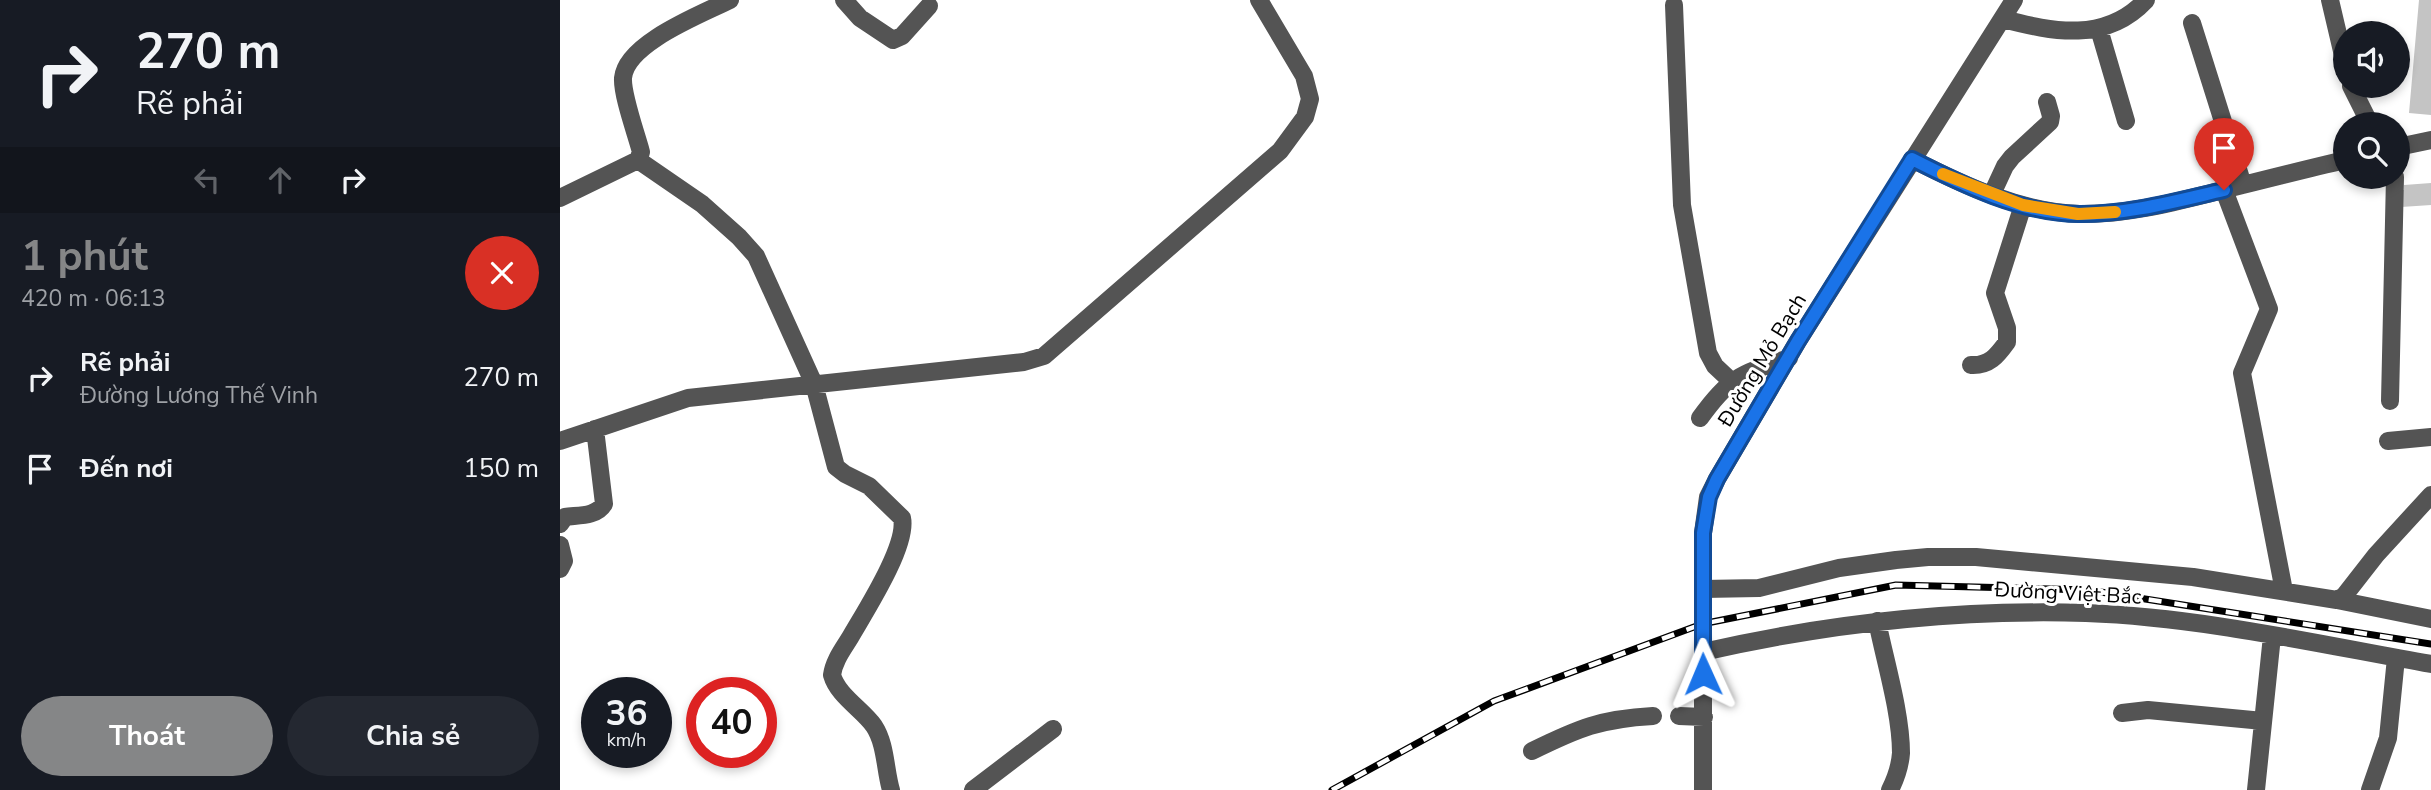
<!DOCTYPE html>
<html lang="vi">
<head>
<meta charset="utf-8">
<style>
	:root { --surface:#171b24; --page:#242831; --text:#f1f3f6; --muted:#9ea1a6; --accent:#858687 }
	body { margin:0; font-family:"Nunito Sans",sans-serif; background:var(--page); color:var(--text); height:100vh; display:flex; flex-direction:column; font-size:26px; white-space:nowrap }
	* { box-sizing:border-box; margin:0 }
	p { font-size:23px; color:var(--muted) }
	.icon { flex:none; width:38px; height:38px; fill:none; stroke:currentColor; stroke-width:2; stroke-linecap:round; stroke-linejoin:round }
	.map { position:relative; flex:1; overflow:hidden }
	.sheet { display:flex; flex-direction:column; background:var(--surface); width:560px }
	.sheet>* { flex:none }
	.top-card { background:#171b24; color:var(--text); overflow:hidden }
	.buttons { position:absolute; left:1773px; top:21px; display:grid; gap:14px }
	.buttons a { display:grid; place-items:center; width:77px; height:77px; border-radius:50%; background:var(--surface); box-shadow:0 4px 10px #0003; font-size:35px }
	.speed { position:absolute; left:21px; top:677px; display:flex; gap:14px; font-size:35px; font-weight:700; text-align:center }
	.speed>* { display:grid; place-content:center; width:91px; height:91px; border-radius:50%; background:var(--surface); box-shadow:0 4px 10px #0003; line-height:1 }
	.speed small { font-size:18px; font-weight:400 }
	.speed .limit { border:10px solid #d22; background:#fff; color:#111 }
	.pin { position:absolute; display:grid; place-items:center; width:60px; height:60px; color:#fff; margin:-72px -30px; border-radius:50% 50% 50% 0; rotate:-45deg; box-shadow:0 0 7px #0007 }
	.pin .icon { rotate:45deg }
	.me { position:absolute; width:77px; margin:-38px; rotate:359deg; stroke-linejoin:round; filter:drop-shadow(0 0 5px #0008) }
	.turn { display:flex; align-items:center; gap:24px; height:147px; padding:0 21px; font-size:32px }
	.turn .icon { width:91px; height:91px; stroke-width:2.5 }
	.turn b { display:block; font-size:49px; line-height:60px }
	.lanes { display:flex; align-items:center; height:66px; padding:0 21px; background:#0003; justify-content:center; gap:35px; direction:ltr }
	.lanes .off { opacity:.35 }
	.round { display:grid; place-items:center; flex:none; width:74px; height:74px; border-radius:37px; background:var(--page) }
	.summary { display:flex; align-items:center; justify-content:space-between; height:119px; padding:0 21px }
	h1 { font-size:42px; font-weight:700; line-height:52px; color:var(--accent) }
	.action { display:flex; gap:14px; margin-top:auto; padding:14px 21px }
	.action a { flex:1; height:80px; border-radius:42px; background:var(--accent); color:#fff; font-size:28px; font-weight:700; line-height:80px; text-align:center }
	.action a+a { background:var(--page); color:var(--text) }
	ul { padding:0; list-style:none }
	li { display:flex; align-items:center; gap:21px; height:91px; padding:0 21px }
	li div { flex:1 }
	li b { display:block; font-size:26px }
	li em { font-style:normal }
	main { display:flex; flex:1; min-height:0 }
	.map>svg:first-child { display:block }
</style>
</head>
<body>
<main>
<section class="sheet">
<div class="top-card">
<div class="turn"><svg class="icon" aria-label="right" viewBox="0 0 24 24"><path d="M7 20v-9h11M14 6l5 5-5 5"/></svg><div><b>270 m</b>Rẽ phải</div></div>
<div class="lanes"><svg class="icon off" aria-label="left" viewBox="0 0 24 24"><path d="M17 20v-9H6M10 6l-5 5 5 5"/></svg><svg class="icon off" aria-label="ahead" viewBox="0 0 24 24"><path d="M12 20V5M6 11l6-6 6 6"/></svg><svg class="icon" aria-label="right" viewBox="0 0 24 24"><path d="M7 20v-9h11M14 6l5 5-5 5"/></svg></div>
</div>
<div class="summary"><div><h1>1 phút</h1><p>420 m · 06:13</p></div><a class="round" style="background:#d93025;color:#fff"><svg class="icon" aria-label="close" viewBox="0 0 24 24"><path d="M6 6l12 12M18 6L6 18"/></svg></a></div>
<ul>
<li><svg class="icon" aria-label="right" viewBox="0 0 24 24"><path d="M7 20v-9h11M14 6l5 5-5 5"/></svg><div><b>Rẽ phải</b><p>Đường Lương Thế Vinh</p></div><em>270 m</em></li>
<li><svg class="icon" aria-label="arrive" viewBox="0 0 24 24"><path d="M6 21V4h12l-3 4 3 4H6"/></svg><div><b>Đến nơi</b></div><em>150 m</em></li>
</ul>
<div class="action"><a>Thoát</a><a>Chia sẻ</a></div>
</section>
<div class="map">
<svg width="1871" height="790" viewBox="0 0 1871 790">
	<rect width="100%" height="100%" fill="#fff"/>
	<path fill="#c4c4c4" d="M1859,0H1871V115L1849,113Z
		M1871,183V205L1841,207L1840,190H1844V185Z"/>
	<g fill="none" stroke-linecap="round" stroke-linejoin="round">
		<path stroke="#545454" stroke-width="18" d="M284,0L300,18L333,40L342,36L369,6
			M1770,0L1785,64
			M1114,5L1122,205L1148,353L1155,366L1171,381
			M1443,19C1493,32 1546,43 1586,0
			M1632,23L1683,185
			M1539,29L1566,121
			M1791,86L1810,124
			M1838,147L1871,140
			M1352,159C1403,185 1460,212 1519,214C1565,215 1611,203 1655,192C1699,181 1742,170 1785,160
			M78,160L142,204L179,237L196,256L254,384L276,467L285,474L309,486L342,518C348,545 306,610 291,636C284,648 274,660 272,675C278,696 302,709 314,726C326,744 325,770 331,790
			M1664,190L1709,309L1682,373L1724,591
			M1432,194L1445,166L1452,157L1490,122L1491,116L1487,102
			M0,198L78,160L81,152C76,133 62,95 63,78C66,43 142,14 170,0
			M1411,365C1429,366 1437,356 1447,342V328L1435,293L1463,205
			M1830,401L1835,177
			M1140,418C1170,376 1181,374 1229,358
			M0,441L128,398L464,362L484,356L720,151L745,117L750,99L744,76L699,0
			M1828,441L1871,437
			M0,524L5,517C18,515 36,517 44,504L35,429
			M0,545L4,561L0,569
			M1143,589L1199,588L1279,568L1336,560L1368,557H1416L1633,577L1777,600L1784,596L1816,555L1871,495
			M1777,600L1871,619
			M1317,621C1325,661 1341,713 1341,753C1340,767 1336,778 1330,790
			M1143,652C1270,623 1396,609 1526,613C1640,617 1758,644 1871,664
			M1562,713L1588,710L1703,721
			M1119,716L1144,717
			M972,751C1019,728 1040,719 1093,716
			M413,790L493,729
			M1143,790V533L1148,497L1157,479L1238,341L1454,0
			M1696,790L1712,636
			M1810,790L1828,738L1836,658"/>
		<defs>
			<path id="rail" d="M772,790L934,701L1142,624L1336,585L1528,590L1871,644"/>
		</defs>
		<use href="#rail" stroke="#000" stroke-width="7"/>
		<use href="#rail" stroke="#fff" stroke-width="4.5" stroke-dasharray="13" stroke-linecap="butt"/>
	</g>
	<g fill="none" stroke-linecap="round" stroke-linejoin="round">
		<defs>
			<path id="route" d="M1143,674V533L1149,497L1157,479L1238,341L1352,159C1403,185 1462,214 1520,214C1570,214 1616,201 1664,190"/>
		</defs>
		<use href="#route" stroke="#114b97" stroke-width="18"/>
		<use href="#route" stroke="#1a73e8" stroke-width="12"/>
		<path stroke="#f59e0b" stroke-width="12" d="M1383,174L1463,205L1518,214L1555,212"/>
	</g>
	<g text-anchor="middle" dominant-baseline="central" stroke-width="6" stroke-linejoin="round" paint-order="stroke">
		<g font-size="21" fill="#000" stroke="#fff">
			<text transform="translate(1202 360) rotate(-59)">Đường Mỏ Bạch</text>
			<text transform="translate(1508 593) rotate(3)">Đường Việt Bắc</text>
		</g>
	</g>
</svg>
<div class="buttons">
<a><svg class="icon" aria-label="sound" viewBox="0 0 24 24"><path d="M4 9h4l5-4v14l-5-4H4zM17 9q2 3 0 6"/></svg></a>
<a><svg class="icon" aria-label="search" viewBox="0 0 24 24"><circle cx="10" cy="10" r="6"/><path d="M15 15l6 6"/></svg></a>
</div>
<div class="speed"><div>36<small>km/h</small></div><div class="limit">40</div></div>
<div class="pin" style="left:1664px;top:190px;background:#d93025"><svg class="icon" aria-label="arrive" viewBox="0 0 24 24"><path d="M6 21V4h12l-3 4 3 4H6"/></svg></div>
<svg class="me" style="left:1143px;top:674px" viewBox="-20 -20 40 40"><path d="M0-17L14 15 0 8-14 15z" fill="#1a73e8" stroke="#fff" stroke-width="4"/></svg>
</div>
</main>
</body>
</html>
